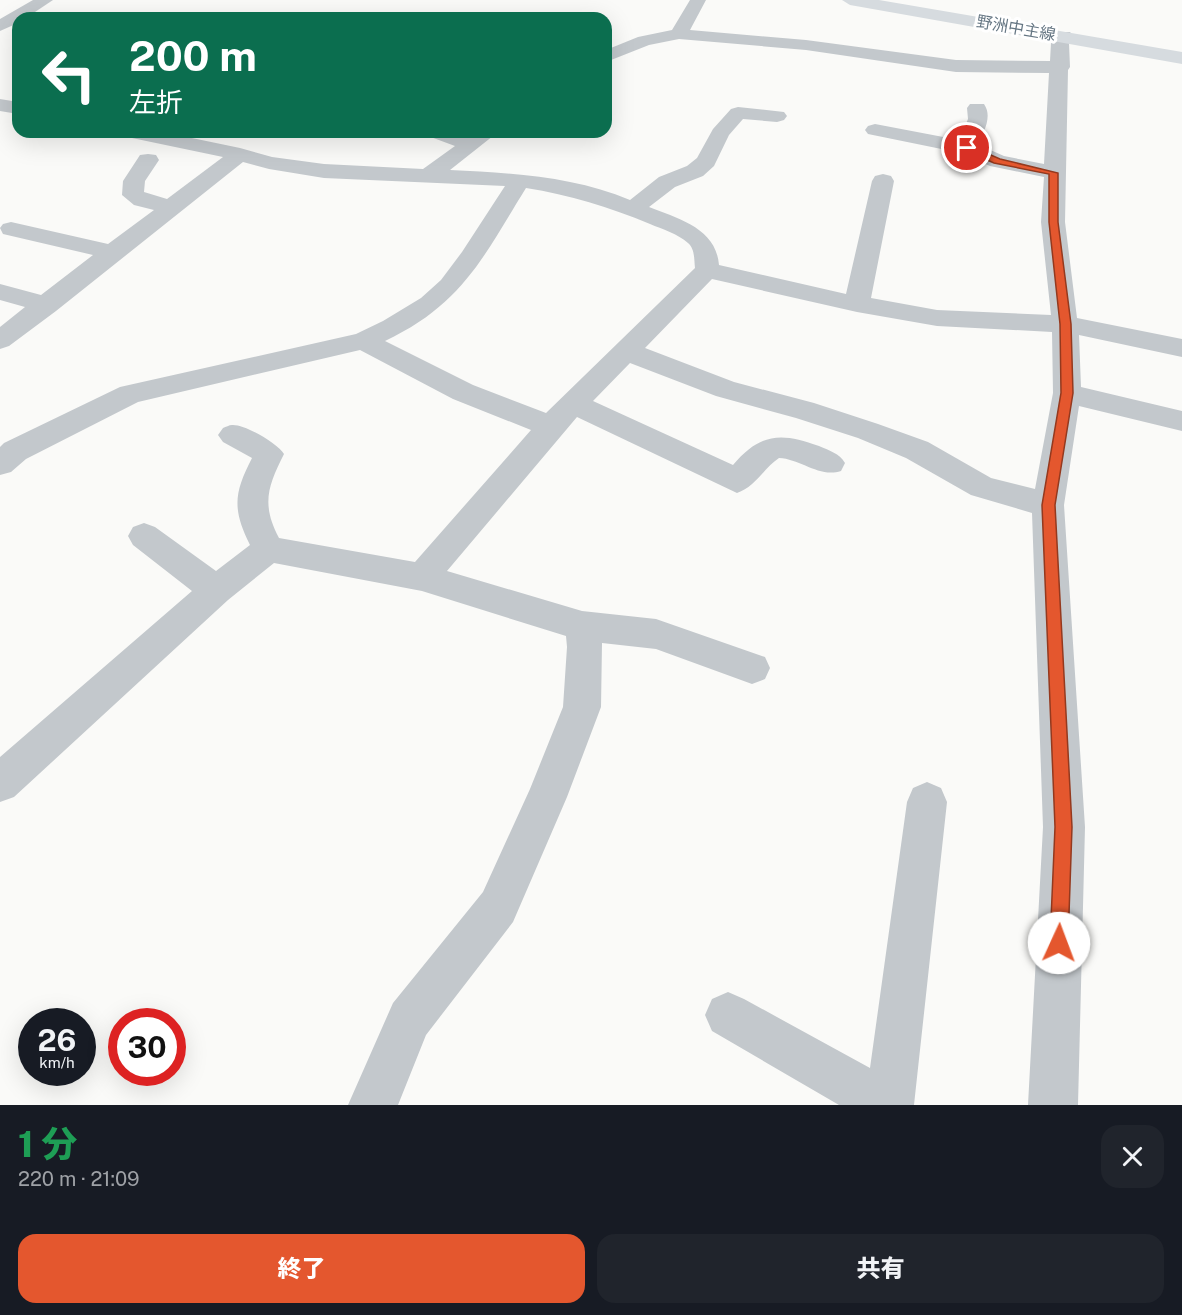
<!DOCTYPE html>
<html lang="ja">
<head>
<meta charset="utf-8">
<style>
	:root { --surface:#171b24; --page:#20242c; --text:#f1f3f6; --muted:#9ea1a6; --accent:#e4572e }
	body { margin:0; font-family:"Public Sans","Noto Sans JP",sans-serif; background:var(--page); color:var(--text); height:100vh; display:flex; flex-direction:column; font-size:22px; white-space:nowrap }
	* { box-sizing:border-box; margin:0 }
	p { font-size:20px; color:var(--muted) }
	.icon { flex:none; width:33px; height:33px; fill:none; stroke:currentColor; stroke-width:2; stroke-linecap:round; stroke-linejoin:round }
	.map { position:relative; height:1105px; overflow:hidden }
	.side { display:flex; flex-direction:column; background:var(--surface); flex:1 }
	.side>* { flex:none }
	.banner { position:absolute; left:12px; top:12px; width:600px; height:126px; border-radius:18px; box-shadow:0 6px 24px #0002; background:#0b6e4f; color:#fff; overflow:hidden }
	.speed { position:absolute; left:18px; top:1008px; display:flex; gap:12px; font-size:30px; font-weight:700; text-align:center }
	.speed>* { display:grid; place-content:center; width:78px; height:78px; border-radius:50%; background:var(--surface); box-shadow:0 6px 24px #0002; line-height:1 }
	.speed small { font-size:15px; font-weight:400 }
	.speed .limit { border:9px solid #d22; background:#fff; color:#111 }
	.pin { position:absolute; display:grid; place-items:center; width:51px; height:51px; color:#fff; margin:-26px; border:3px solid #fff; border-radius:50%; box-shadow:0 2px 6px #0007 }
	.me { position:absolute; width:66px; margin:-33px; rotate:2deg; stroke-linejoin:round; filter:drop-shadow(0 0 4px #0008) }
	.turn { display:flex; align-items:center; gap:21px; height:126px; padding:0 18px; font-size:27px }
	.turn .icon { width:78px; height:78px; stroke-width:2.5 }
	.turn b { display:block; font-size:42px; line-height:51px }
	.round { display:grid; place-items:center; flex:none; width:63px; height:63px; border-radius:18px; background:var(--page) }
	.overview { display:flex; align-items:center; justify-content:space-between; height:102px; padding:0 18px }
	h1 { font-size:36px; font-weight:800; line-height:45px; color:#1e9e55 }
	.button { display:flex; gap:12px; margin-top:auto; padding:12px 18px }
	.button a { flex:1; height:69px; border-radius:18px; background:var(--accent); color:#fff; font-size:24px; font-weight:800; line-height:69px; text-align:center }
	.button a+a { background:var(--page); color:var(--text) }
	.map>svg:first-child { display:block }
</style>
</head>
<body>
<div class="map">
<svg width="1182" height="1105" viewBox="0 0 1182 1105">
	<rect width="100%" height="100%" fill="#fafaf8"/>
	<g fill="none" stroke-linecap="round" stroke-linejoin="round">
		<path fill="#c3c8cc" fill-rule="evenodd" d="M33,0H53L26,18H18V23L0,31V19Z
			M690,0H706L690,30L806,40L956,60L1050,61L1051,43L1058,32H1070L1073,36L1069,43L1070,67L1068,70L1065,222L1077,318L1182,339V357L1079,335L1081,387L1182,411V431L1079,406L1064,505L1085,827L1078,1105H1028L1043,827L1032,513L971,495L906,458L858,438L796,418L716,396L630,363L593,401L733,465C760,433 781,432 819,446C830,451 839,453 845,463L841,471C819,478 801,459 779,458C764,468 755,487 737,493L577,417L447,571L582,611L656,619L765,657L770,668L765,679L752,684L656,649L602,643L601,707L567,797L513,922L426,1035L398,1105H348L393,1003L483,892L530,789L563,707L567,647L566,636L422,591L274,563L228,600L14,797L0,802V757L192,591L133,545L128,536L133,527L144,523L155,527L216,571L250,545C232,509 234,493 252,458L223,442L218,435L223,428C226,427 229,425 232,425C245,424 278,444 284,454C268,486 261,504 279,538L415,562L531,430L453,399L360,350L138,402L26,459L11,472L0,475V447L4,443L120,387L356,334L383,321L421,298L441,280L462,252L505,186L324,178L269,169L243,162L56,311L9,346L0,349V327L25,307L0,300V284L41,295L93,255L3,234L0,228L3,224L11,222L108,244L154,210L134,205L122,195L123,181L140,155L148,154L156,155L159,160L145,181L144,192L167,199L223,157L132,138L125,136L122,132H163L240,148L272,157L324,164L423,169L455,146L428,136L425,132H455L468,137L475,132H498L450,170C510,173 573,176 630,200L659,177L687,166L697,158L713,129L731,109L738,107L784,112L787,116L784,120L777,122L743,119L729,135L714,166L703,176L675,187L649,207C679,219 716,228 719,265L846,294L872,181L875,176L883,174L891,176L894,181L871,298L937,310L1051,315L1041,222L1044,177L990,166L961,153L868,134L865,130L868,126L875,124L959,140L968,119L967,108L970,104H984C993,117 983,132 979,145L1004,156L1044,164L1049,73L956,72L806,50L679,39L649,45L606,62V50L638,37L672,30ZM526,188C570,195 609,207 650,224C662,229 678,234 688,243C695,249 694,259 695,268L546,413L473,385L385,341C463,304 483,257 526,188ZM712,279L857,312L937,326L1052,332L1053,393L1035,489L991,478L928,442L878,424L814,403L734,382L645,348Z
			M0,99L18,102V114L0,111Z
			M927,782L941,788L947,802L914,1105H839L712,1031L705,1015L712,999L728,992L744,999L870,1068L907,802L913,788Z"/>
		<path fill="#d6dbdf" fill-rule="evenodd" d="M842,0H879L1182,52V64L850,5Z"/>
	</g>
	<path fill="#e4572e" stroke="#94391e" stroke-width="1.5" d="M964,146H970L1000,159L1058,173V222L1071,324L1073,393L1055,505L1072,827L1068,943L1065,950L1059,952L1053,950L1050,943L1055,827L1042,505L1061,393L1060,324L1049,222V174L994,163L964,150Z"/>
	<g text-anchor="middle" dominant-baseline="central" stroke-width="6" stroke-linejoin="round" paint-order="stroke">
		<g font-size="16" fill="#657683" stroke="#fff">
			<text transform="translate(1016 28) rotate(10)">野洲中主線</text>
		</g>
	</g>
</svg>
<div class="speed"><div>26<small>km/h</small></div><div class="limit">30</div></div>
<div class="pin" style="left:967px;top:148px;background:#d93025"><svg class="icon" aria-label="arrive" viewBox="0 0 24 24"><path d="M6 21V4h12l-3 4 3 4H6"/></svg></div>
<svg class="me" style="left:1059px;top:943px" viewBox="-20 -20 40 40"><circle r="19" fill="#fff"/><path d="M0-13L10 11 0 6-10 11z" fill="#e4572e"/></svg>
<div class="banner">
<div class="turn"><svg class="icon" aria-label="left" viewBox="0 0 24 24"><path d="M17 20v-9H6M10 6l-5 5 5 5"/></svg><div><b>200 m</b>左折</div></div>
</div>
</div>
<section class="side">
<div class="overview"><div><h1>1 分</h1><p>220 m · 21:09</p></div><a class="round"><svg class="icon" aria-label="close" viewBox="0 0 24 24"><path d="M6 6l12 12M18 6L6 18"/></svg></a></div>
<div class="button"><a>終了</a><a>共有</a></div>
</section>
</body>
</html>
